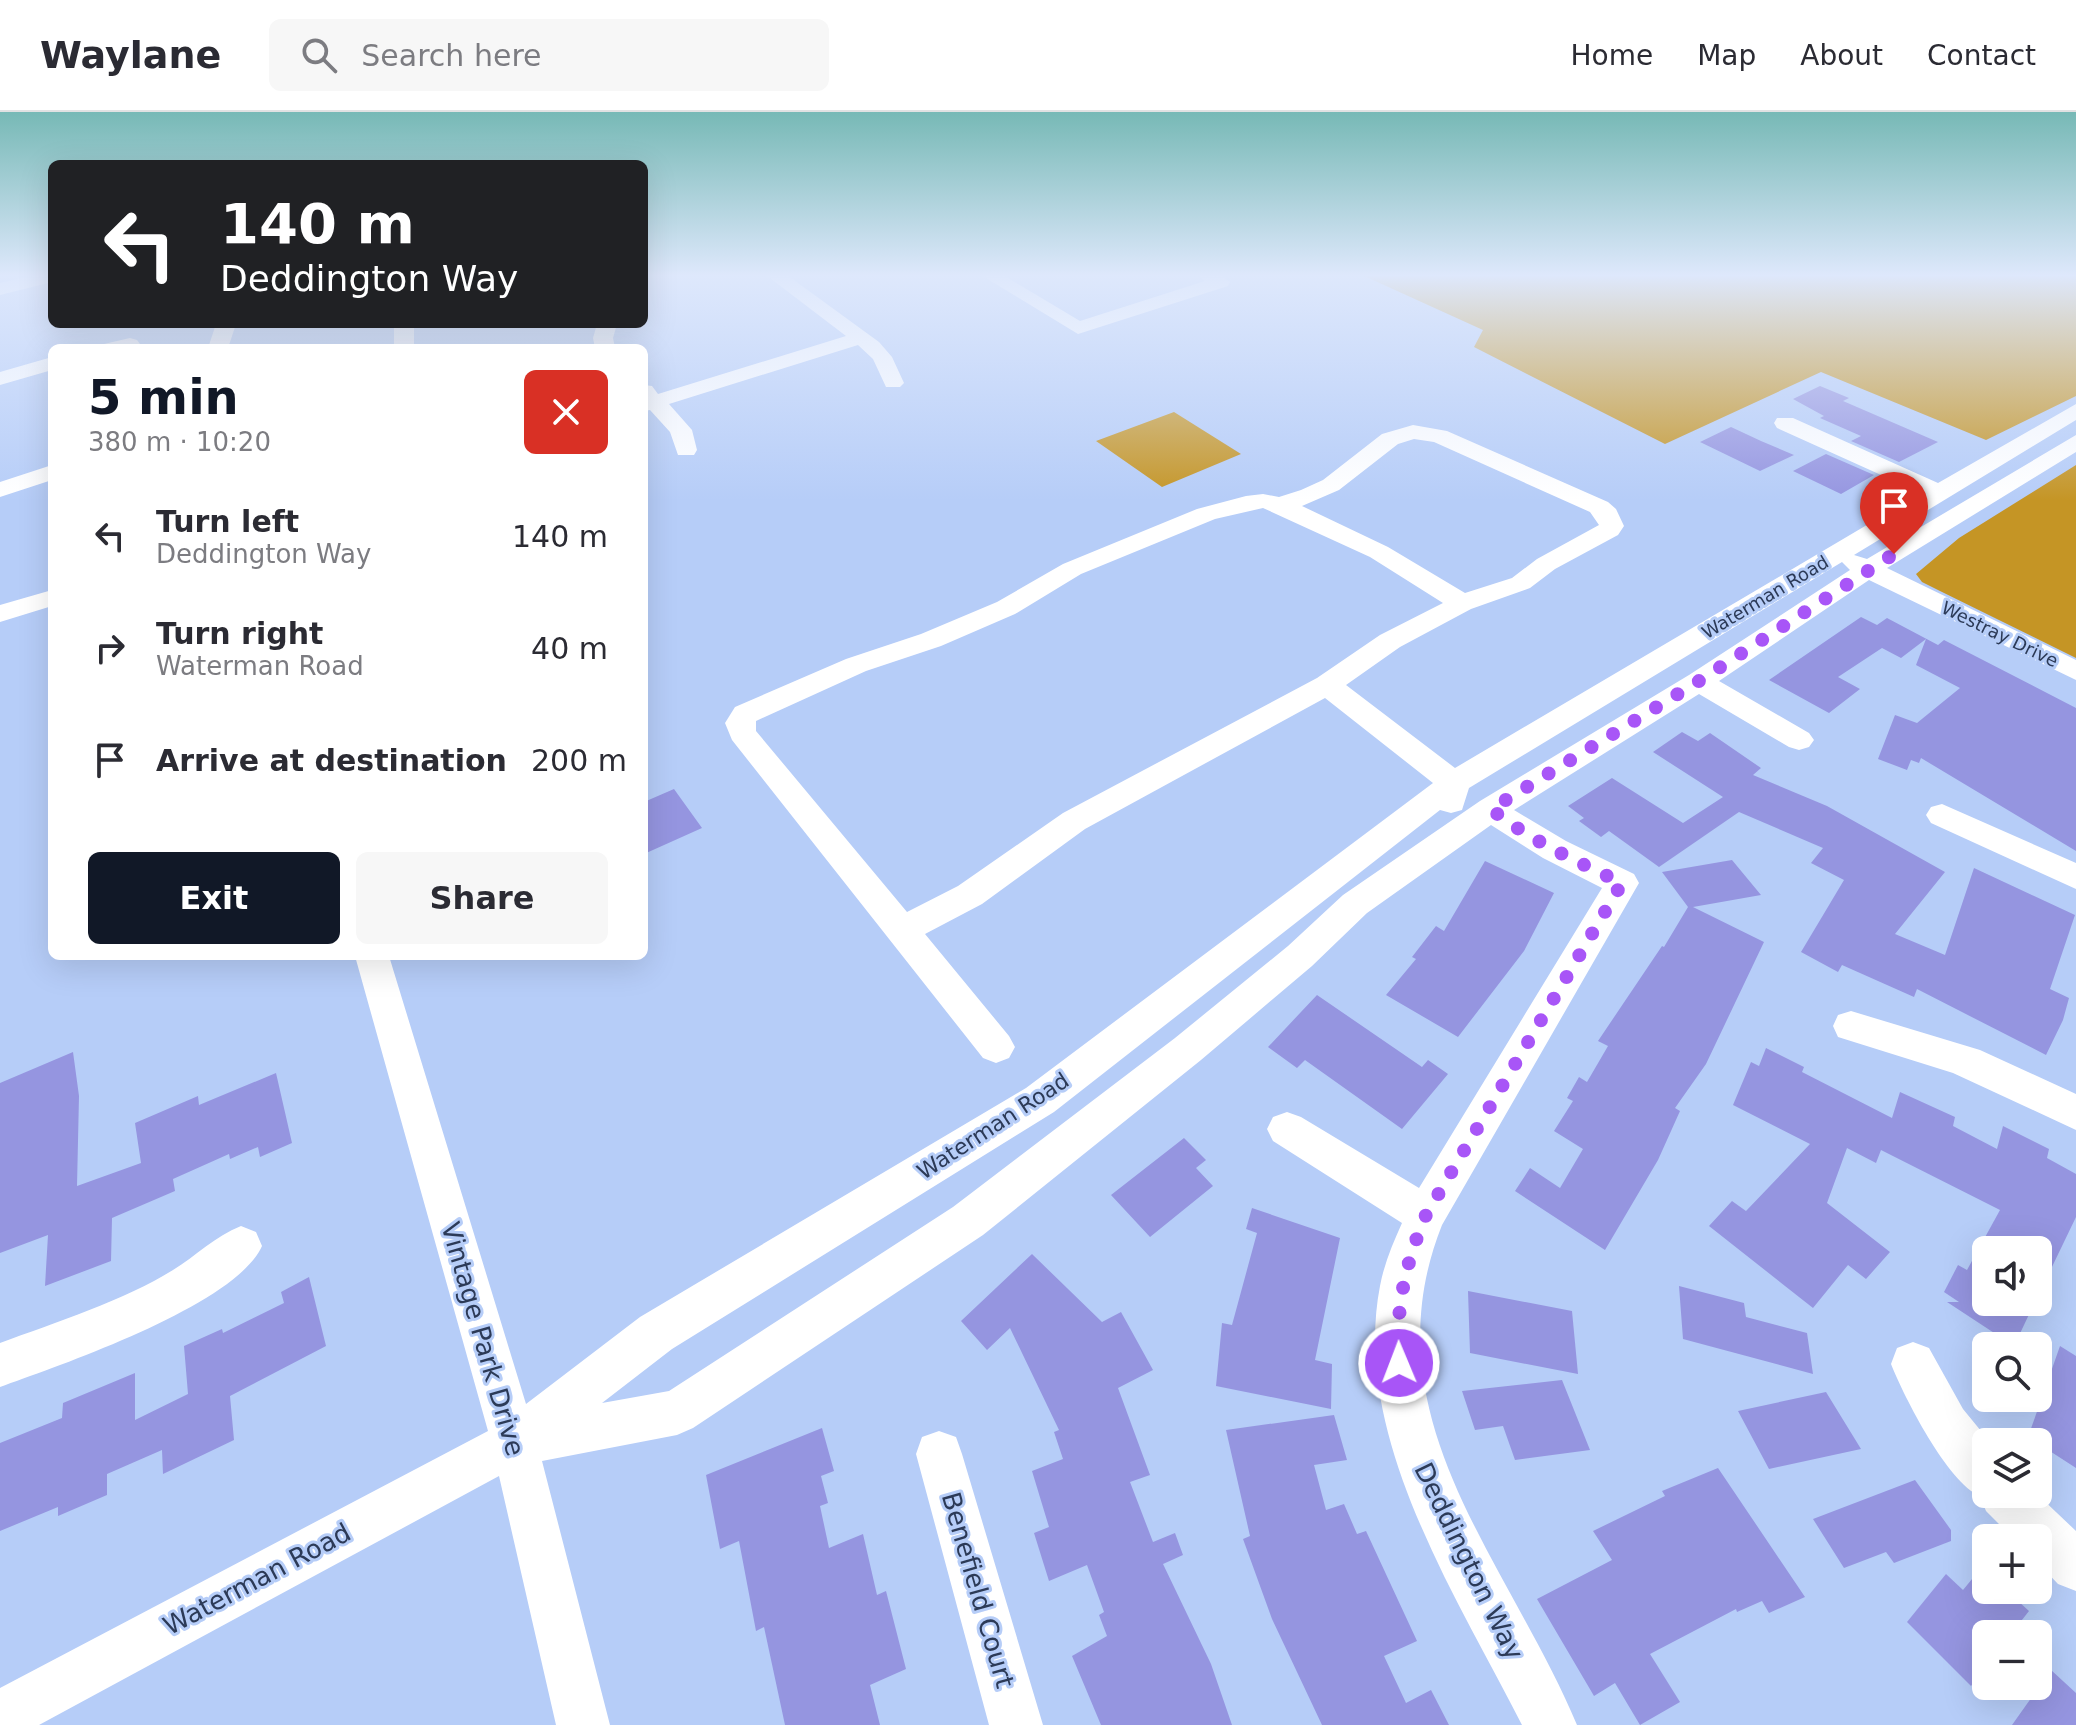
<!DOCTYPE html>
<html lang="en">
<head>
<meta charset="utf-8">
<style>
	:root { --surface:#fff; --page:#f7f7f7; --text:#2b2b33; --muted:#7c7c81; --line:#e1e1e2; --accent:#111827 }
	body { margin:0; font-family:"DejaVu Sans",sans-serif; background:var(--page); color:var(--text); height:100vh; display:flex; flex-direction:column; font-size:30px; white-space:nowrap }
	* { box-sizing:border-box; margin:0 }
	p { font-size:26px; color:var(--muted) }
	.icon { flex:none; width:44px; height:44px; fill:none; stroke:currentColor; stroke-width:2; stroke-linecap:round; stroke-linejoin:round }
	.map { position:relative; flex:1; overflow:hidden }
	.details { position:absolute; left:48px; top:232px; width:600px; height:616px; display:flex; flex-direction:column; background:var(--surface); border-radius:12px; box-shadow:0 8px 32px #0002 }
	.details>* { flex:none }
	.top-card { position:absolute; left:48px; top:48px; width:600px; height:168px; border-radius:12px; box-shadow:0 8px 32px #0002; background:#202124; color:#fff; overflow:hidden }
	.fabs { position:absolute; left:1972px; top:1124px; display:grid; gap:16px }
	.fabs a { display:grid; place-items:center; width:80px; height:80px; border-radius:12px; background:var(--surface); box-shadow:0 8px 32px #0002; font-size:40px }
	.pin { position:absolute; display:grid; place-items:center; width:68px; height:68px; color:#fff; margin:-82px -34px; border-radius:50% 50% 50% 0; rotate:-45deg; box-shadow:0 0 8px #0007 }
	.pin .icon { rotate:45deg }
	.me { position:absolute; width:88px; margin:-44px; rotate:359deg; stroke-linejoin:round; filter:drop-shadow(0 0 6px #0008) }
	.turn { display:flex; align-items:center; gap:28px; height:168px; padding:0 40px; font-size:36px }
	.turn .icon { width:104px; height:104px; stroke-width:2.5 }
	.turn b { display:block; font-size:56px; line-height:68px }
	.round { display:grid; place-items:center; flex:none; width:84px; height:84px; border-radius:12px; background:var(--page) }
	.headline { display:flex; align-items:center; justify-content:space-between; height:136px; padding:0 40px }
	h1 { font-size:48px; font-weight:700; line-height:60px; color:var(--accent) }
	.primary-button { display:flex; gap:16px; margin-top:auto; padding:16px 40px }
	.primary-button a { flex:1; height:92px; border-radius:12px; background:var(--accent); color:#fff; font-size:32px; font-weight:700; line-height:92px; text-align:center }
	.primary-button a+a { background:var(--page); color:var(--text) }
	ul { padding:0; list-style:none }
	li { display:flex; align-items:center; gap:24px; height:112px; padding:0 40px }
	li div { flex:1 }
	li b { display:block; font-size:30px }
	li em { font-style:normal }
	header { display:flex; align-items:center; gap:48px; box-sizing:border-box; height:112px; padding:0 40px; background:var(--surface); border-bottom:2px solid var(--line) }
	header strong { font-size:38px }
	nav { display:flex; gap:44px; margin-inline-start:auto; font-size:28px }
	.search { width:560px; height:72px; background:var(--page); display:flex; align-items:center; gap:20px; box-sizing:border-box; padding:0 28px; border-radius:12px; color:var(--muted); font-size:30px }
	.map>svg:first-child { display:block }
</style>
</head>
<body>
<header>
<strong>Waylane</strong>
<div class="search"><svg class="icon" aria-label="search" viewBox="0 0 24 24"><circle cx="10" cy="10" r="6"/><path d="M15 15l6 6"/></svg>Search here</div>
<nav><a>Home</a><a>Map</a><a>About</a><a>Contact</a></nav>
</header>
<div class="map">
<svg width="2076" height="1613" viewBox="0 0 2076 1613">
	<rect width="100%" height="100%" fill="#b6cdf8"/>
	<path fill="#c59525" d="M1362,163H2076V284L1986,328L1821,260L1665,332L1474,235L1483,218Z
		M1174,300L1241,342L1162,375L1096,329Z
		M2076,353V546L1940,479L1922,470L1916,462L1959,426Z"/>
	<path fill="#9595e0" d="M1820,274L1849,286L1843,289L1938,330L1899,350L1851,329L1861,324L1820,306L1824,304L1793,287Z
		M1731,315L1761,329L1794,343L1760,359L1700,330Z
		M1826,342L1874,363L1841,382L1793,359Z
		M1861,505L1877,513L1887,506L1938,533L1944,528L2076,596V739L1921,646L1919,651L1911,648L1907,658L1878,647L1895,603L1917,611L1960,576L1916,553L1926,527L1901,546L1882,536L1838,565L1860,577L1829,601L1769,568Z
		M1682,620L1698,629L1710,621L1761,656L1753,663L1827,694L1945,760L1895,822L1945,843L1974,756L2075,803L2050,877L2069,886L2063,908L2046,943L1917,877L1914,885L1842,853L1838,860L1801,840L1844,768L1811,751L1823,736L1739,700L1659,755L1609,719L1601,725L1579,709L1584,706L1568,694L1612,666L1683,711L1723,685L1653,640Z
		M674,677L702,716L644,742V690Z
		M1732,748L1761,783L1693,795L1764,830L1706,952L1675,996L1680,999L1658,1048L1605,1138L1515,1079L1530,1056L1560,1076L1583,1037L1554,1019L1573,989L1567,986L1579,965L1587,970L1608,934L1598,929L1662,834L1664,835L1688,795L1662,760Z
		M1485,749L1554,781L1524,839L1458,925L1386,883L1416,847L1412,845L1436,814L1444,819Z
		M1317,883L1422,955L1428,948L1448,962L1402,1017L1305,948L1297,956L1268,935Z
		M1766,936L1804,955L1802,960L1892,1006L1900,980L1955,1005L1953,1014L1997,1037L2003,1014L2049,1037L2047,1046L2076,1062V1105L2038,1184V1138H1986V1190H2035L2014,1234L1947,1190H1959L1944,1180L1958,1153L1967,1158L2000,1098L1881,1038L1876,1051L1847,1036L1827,1091L1890,1140L1866,1167L1848,1153L1813,1196L1709,1114L1732,1089L1746,1099L1810,1032L1733,993L1751,950L1759,954Z
		M73,940L79,984L77,1074L141,1051L135,1011L198,984L199,993L276,961L292,1031L260,1045L258,1035L230,1047L229,1042L173,1067L175,1079L112,1106L111,1149L45,1174L48,1123L0,1141V971Z
		M1184,1026L1206,1048L1196,1056L1213,1074L1150,1125L1111,1083Z
		M1252,1096L1340,1126L1315,1248L1332,1252L1331,1297L1216,1274L1222,1211L1232,1213L1257,1121L1246,1117Z
		M1032,1142L1102,1210L1121,1200L1153,1258L1118,1276L1150,1363L1130,1370L1153,1430L1175,1421L1183,1443L1163,1452L1211,1552L1232,1613H1101L1072,1544L1107,1524L1099,1503L1104,1500L1087,1453L1049,1469L1034,1421L1049,1415L1032,1359L1063,1347L1054,1320L1059,1318L1010,1216L987,1238L961,1209Z
		M309,1165L326,1234L230,1284L234,1328L163,1362L162,1338L107,1362V1383L58,1404V1395L0,1419V1331L62,1306L63,1291L135,1261V1308L188,1282L184,1234L222,1217L223,1221L284,1191L281,1180Z
		M1679,1174L1744,1191L1746,1205L1807,1221L1813,1262L1683,1227Z
		M1468,1179L1572,1199L1578,1262L1470,1241Z
		M2060,1234L2076,1244V1356L2028,1325Z
		M1562,1268L1590,1338L1515,1348L1503,1314L1475,1318L1462,1279Z
		M1826,1280L1861,1337L1769,1357L1738,1299Z
		M1334,1303L1347,1348L1314,1353L1326,1398L1344,1392L1357,1422L1366,1419L1417,1529L1384,1544L1406,1591L1431,1578L1449,1613H1322L1272,1507L1243,1427L1250,1424L1226,1318Z
		M822,1316L834,1359L821,1364L828,1391L820,1394L829,1436L863,1422L877,1483L886,1479L906,1557L870,1573L880,1613H785L764,1515L756,1519L739,1429L720,1437L706,1363Z
		M1718,1356L1805,1485L1769,1501L1762,1489L1737,1500L1736,1497L1650,1542L1680,1590L1640,1613L1615,1571L1594,1584L1537,1487L1612,1448L1593,1419L1665,1384L1662,1379Z
		M1915,1368L1951,1418V1429L1894,1451L1886,1440L1844,1456L1813,1407Z
		M1986,1450V1478H2006L2029,1499L2011,1522H1986V1554L1971,1574L1907,1510L1946,1462L1963,1478Z
		M2051,1558L2076,1581V1613H2012Z"/>
	<g fill="none" stroke-linecap="round" stroke-linejoin="round">
		<path fill="#fff" fill-rule="evenodd" d="M34,163H52V170L0,183V171Z
			M766,163H787L879,230L892,245L904,271L900,275H886L873,247L858,233L669,292L692,318L697,338L694,343H678L670,320L650,298L644,299V273L652,274L658,282L846,224Z
			M981,163H1003L1080,209L1205,169L1198,163H1221L1230,170L1228,174L1078,222Z
			M216,212H236L228,236H208Z
			M394,212H414V236H394Z
			M597,212H617L613,226L615,236H595L593,226Z
			M130,226L137,228L140,232L137,236H101L104,232Z
			M52,245V258L0,273V260Z
			M2076,292V308L1854,443L1867,447L2076,323V340L1887,456L2076,548V568L1869,468L1719,569L1809,621L1814,628L1809,635L1799,638L1789,635L1699,582L1514,698L1566,729L1634,762L1639,771L1442,1113C1366,1304 1508,1448 1577,1613H1522C1457,1485 1351,1324 1380,1174C1384,1152 1393,1131 1402,1111L1273,1029L1267,1017L1273,1005L1287,1000L1301,1005L1419,1076L1602,776L1543,746L1491,713L1367,801L1312,854L1201,948L983,1123L693,1316L677,1323L542,1349L610,1613H556L499,1364L39,1613H0V1576L488,1319L355,844H389L526,1292L640,1205L1026,976L1433,671L1325,586L1085,717L982,792L925,822L1009,924L1015,935L1009,946L996,951L983,946L732,628L725,611L735,595L846,547L921,522L997,490L1063,452L1197,397L1246,384L1263,382L1279,385L1301,378L1323,368L1382,322L1413,313L1447,319L1608,390L1616,397L1624,414L1618,423L1555,457L1530,476L1471,497L1400,535L1346,573L1455,656L1921,381L1777,316L1774,311L1777,306H1793L1938,371ZM1414,327L1434,330L1590,400L1599,413L1537,447L1512,466L1465,481L1388,435L1302,394L1339,378L1398,332ZM1263,396L1370,445L1443,491L1380,523L1317,566L1063,701L958,774L907,800L756,619V609L866,559L941,534L1015,502L1081,462L1215,407ZM1842,450L1850,458L1689,563L1480,689L1343,783L1288,834L1175,926L953,1095L669,1279L602,1291L672,1237L1054,1000L1440,698L1451,701L1462,698L1469,676Z
			M52,353V368L0,385V370Z
			M52,478V494L0,510V493Z
			M1942,692L2076,751V777L1931,711L1926,703L1931,695Z
			M1851,899L1980,938L2076,982V1018L1953,961L1838,925L1833,914L1838,903Z
			M241,1114L256,1120L262,1134C236,1193 61,1253 0,1275V1231C54,1211 125,1188 173,1158C196,1144 215,1124 241,1114Z
			M1913,1230L1929,1236L1963,1297L1990,1330H1986V1382H2037L2076,1419V1479L2058,1472L2038,1451V1426H2013L1986,1399L1980,1384C1948,1371 1904,1285 1891,1252L1897,1236Z
			M939,1319L956,1325L962,1342L1043,1613H989L916,1342L922,1325Z"/>
	</g>
	<linearGradient id="sky" x2="0" y2="1"><stop stop-color="#77b9b6"/><stop offset="0.42" stop-color="#dee8fc"/><stop offset="1" stop-color="#dee8fc" stop-opacity="0"/></linearGradient>
	<rect width="2076" height="389" fill="url(#sky)"/>
	<g fill="none" stroke-linecap="round" stroke-linejoin="round">
		<path stroke="#a855f7" stroke-width="14" stroke-dasharray="0 25.2" d="M1399,1251C1395,1198 1405,1152 1426,1103L1622,771C1576,749 1531,729 1491,697L1699,569L1894,442"/>
	</g>
	<g text-anchor="middle" dominant-baseline="central" stroke-width="6" stroke-linejoin="round" paint-order="stroke">
		<g font-size="18" fill="#2c3a57" stroke="#b6cdf8">
			<text transform="translate(1765 485) rotate(-31)">Waterman Road</text>
			<text transform="translate(2000 522) rotate(26)">Westray Drive</text>
		</g>
		<g font-size="22" fill="#2c3a57" stroke="#b6cdf8">
			<text transform="translate(993 1014) rotate(-33)">Waterman Road</text>
		</g>
		<g font-size="26" fill="#2c3a57" stroke="#b6cdf8">
			<text transform="translate(483 1227) rotate(74)">Vintage Park Drive</text>
			<text transform="translate(1469 1449) rotate(64)">Deddington Way</text>
			<text transform="translate(257 1467) rotate(-28)">Waterman Road</text>
			<text transform="translate(978 1478) rotate(74)">Benefield Court</text>
		</g>
	</g>
</svg>
<div class="fabs">
<a><svg class="icon" aria-label="sound" viewBox="0 0 24 24"><path d="M4 9h4l5-4v14l-5-4H4zM17 9q2 3 0 6"/></svg></a>
<a><svg class="icon" aria-label="search" viewBox="0 0 24 24"><circle cx="10" cy="10" r="6"/><path d="M15 15l6 6"/></svg></a>
<a><svg class="icon" aria-label="layers" viewBox="0 0 24 24"><path d="M12 4l9 5-9 5-9-5zM3 14l9 5 9-5"/></svg></a>
<a>+</a>
<a>−</a>
</div>
<div class="pin" style="left:1894px;top:442px;background:#d93025"><svg class="icon" aria-label="arrive" viewBox="0 0 24 24"><path d="M6 21V4h12l-3 4 3 4H6"/></svg></div>
<svg class="me" style="left:1399px;top:1251px" viewBox="-20 -20 40 40"><circle r="17" fill="#a855f7" stroke="#fff" stroke-width="3"/><path d="M0-11L8 9 0 5-8 9z" fill="#fff"/></svg>
<div class="top-card">
<div class="turn"><svg class="icon" aria-label="left" viewBox="0 0 24 24"><path d="M17 20v-9H6M10 6l-5 5 5 5"/></svg><div><b>140 m</b>Deddington Way</div></div>
</div>
<section class="details">
<div class="headline"><div><h1>5 min</h1><p>380 m · 10:20</p></div><a class="round" style="background:#d93025;color:#fff"><svg class="icon" aria-label="close" viewBox="0 0 24 24"><path d="M6 6l12 12M18 6L6 18"/></svg></a></div>
<ul>
<li><svg class="icon" aria-label="left" viewBox="0 0 24 24"><path d="M17 20v-9H6M10 6l-5 5 5 5"/></svg><div><b>Turn left</b><p>Deddington Way</p></div><em>140 m</em></li>
<li><svg class="icon" aria-label="right" viewBox="0 0 24 24"><path d="M7 20v-9h11M14 6l5 5-5 5"/></svg><div><b>Turn right</b><p>Waterman Road</p></div><em>40 m</em></li>
<li><svg class="icon" aria-label="arrive" viewBox="0 0 24 24"><path d="M6 21V4h12l-3 4 3 4H6"/></svg><div><b>Arrive at destination</b></div><em>200 m</em></li>
</ul>
<div class="primary-button"><a>Exit</a><a>Share</a></div>
</section>
</div>
</body>
</html>
